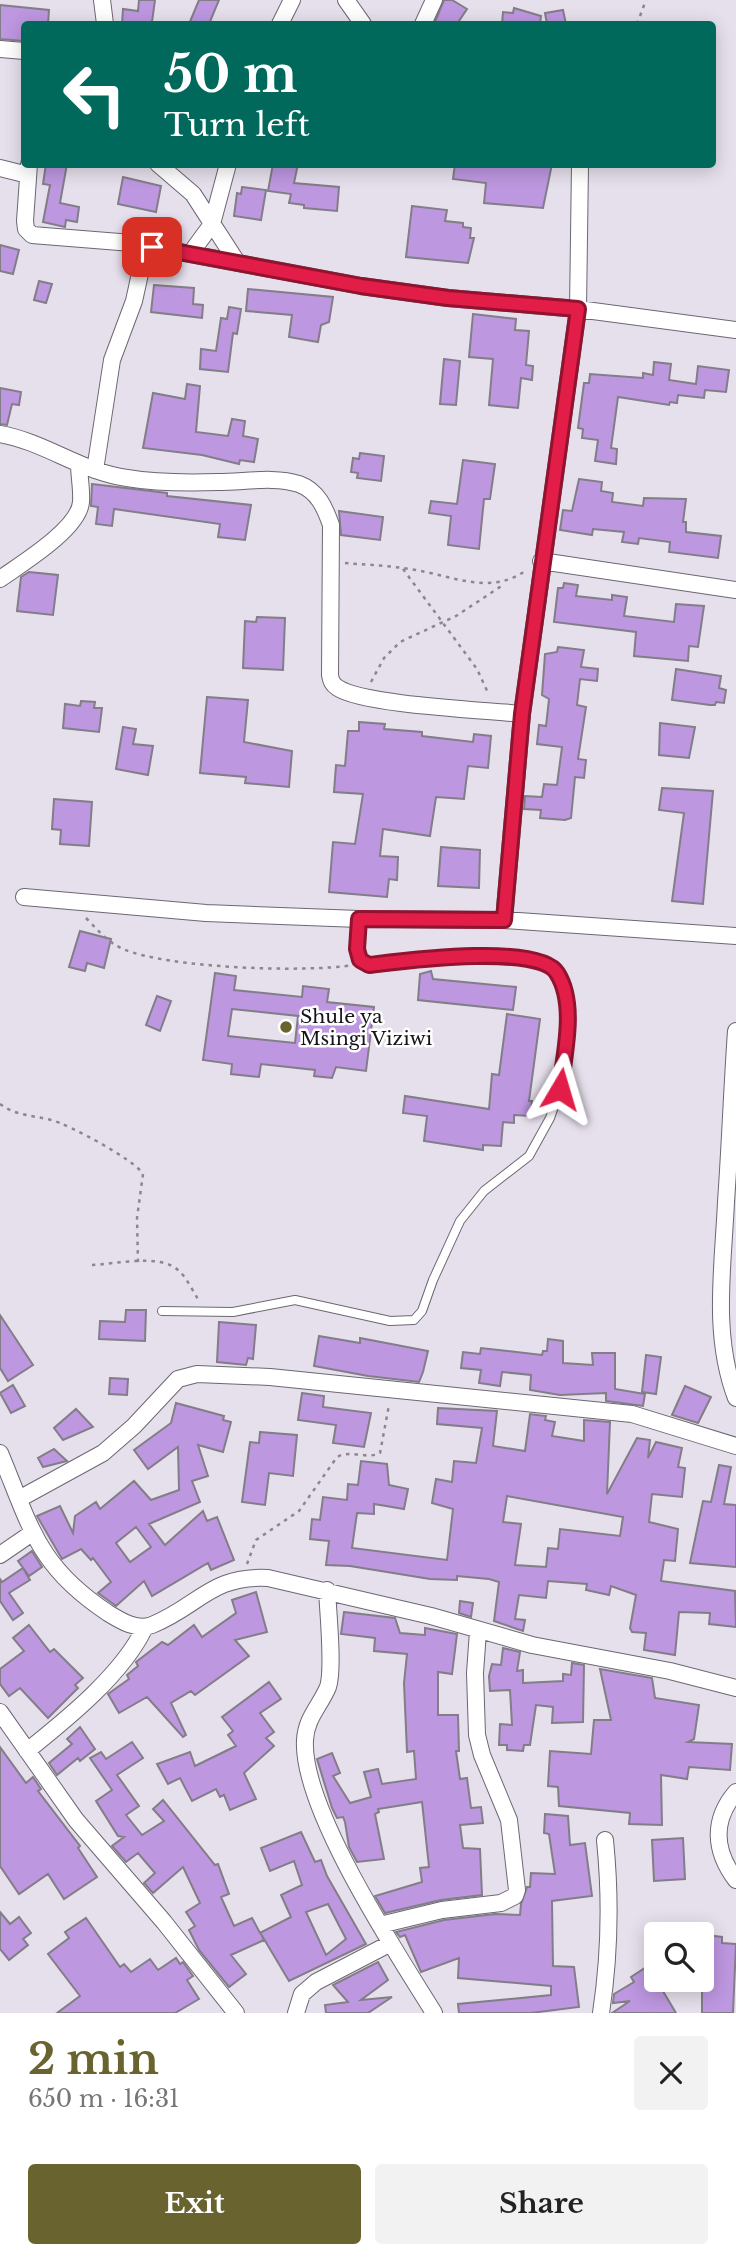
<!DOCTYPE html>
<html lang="en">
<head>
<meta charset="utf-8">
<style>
	:root { --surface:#fff; --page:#f2f2f2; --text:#222; --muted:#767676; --accent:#696330 }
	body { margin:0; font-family:"Libre Baskerville",serif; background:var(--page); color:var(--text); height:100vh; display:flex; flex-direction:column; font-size:26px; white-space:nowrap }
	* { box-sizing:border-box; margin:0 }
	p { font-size:23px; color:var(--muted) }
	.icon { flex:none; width:38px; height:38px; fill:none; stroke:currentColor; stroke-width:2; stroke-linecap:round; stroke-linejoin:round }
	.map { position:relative; height:2013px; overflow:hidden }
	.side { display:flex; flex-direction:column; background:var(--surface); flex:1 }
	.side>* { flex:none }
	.hud { position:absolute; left:21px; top:21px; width:695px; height:147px; border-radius:7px; box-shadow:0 4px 18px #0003; background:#00695c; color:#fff; overflow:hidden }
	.tools { position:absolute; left:644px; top:1922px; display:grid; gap:14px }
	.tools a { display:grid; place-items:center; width:70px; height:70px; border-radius:7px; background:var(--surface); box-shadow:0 4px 18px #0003; font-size:35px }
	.pin { position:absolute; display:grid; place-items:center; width:60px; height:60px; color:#fff; margin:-30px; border-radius:14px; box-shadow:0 4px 10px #0006 }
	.me { position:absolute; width:77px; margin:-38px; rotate:7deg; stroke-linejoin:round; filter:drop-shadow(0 0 5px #0008) }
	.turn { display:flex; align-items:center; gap:24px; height:147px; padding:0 28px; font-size:32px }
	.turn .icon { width:91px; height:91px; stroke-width:2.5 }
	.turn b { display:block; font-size:49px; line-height:60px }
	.round { display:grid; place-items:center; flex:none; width:74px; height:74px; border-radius:7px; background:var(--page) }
	.head { display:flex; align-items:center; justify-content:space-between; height:119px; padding:0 28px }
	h1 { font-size:42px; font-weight:800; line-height:52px; color:var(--accent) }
	.button { display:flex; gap:14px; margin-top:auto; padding:14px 28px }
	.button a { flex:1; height:80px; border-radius:7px; background:var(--accent); color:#fff; font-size:28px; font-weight:800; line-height:80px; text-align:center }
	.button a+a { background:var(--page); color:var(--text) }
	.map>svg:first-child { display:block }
</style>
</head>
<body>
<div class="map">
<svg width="736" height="2013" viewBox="0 0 736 2013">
	<rect width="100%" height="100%" fill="#e6e0ec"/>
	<path fill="#bd97e0" stroke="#827d87" stroke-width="2" fill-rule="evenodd" d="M139,0H155L152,22L122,24L123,9L138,11Z
		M199,0H219L209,24H189Z
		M444,0H452L467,9L457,24H434Z
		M0,5L49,10L48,24H24V41L0,39Z
		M514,8L541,16L540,24H502L503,12L513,13Z
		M563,10L566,24H547L545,13Z
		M46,164H67L60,203L79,207L77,222L66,220L65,227L43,222L50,185L43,184Z
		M273,164H298L294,183L339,187L337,211L304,208V205L289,203L291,194L268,191Z
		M455,164H552L543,208L484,203L486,183L453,179Z
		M123,177L161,186L156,212L118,204Z
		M242,187L266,190L261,220L234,216L237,193L241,194Z
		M412,206L447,210L445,221L463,223V227L471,228L470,238H474L468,263L406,257Z
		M0,245L19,250L13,274L0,271Z
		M39,281L52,284L46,303L34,300Z
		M154,285L194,288L193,304L203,305L202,318L151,312Z
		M248,289L333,297L329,322L321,325L318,342L289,337L292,315L246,311Z
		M229,307L241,309L237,334L233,333L228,372L200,369L201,349L216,351L221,318L227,319Z
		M473,314L516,319L515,330L529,331L526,365L533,366L532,380L521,378L518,408L489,405L493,359L469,357Z
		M444,359L460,361L456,405L440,404Z
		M654,362L671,364L669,380L696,384L698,366L729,370L726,392L705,390L704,398L678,395L677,403L670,402L669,405L618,397L611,448L617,449L616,464L595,461L598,440L582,438L583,429L578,428L584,383H589L590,374L643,378V373L653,375Z
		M187,384L200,386L196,432L228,436L232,419L245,421L243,436L258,439L254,462L240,460L239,464L202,455L143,448L153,393L185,399Z
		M0,388L21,392L19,405L12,404L7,425L0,424Z
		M360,453L384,456L381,481L357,478L358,473L351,472L353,458L359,459Z
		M463,460L495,464L490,499H484L479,549L448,545L451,516L429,513L431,501L457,504Z
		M579,479L602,482L601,491L613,493L612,502L643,506L644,498L686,499L683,522H686V532L721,536L718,558L669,552L670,542L639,538L638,544L622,542L624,532L593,529L592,535L560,530L563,510L572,511Z
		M92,484L167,493V496L251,505L245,540L218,537L220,524L114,509L112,526L96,524L98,507L91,506Z
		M339,511L383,517L380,540L341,535Z
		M29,572L58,575L53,615L17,611L21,577Z
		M564,583L578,585L576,596L612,600V595L627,597L624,616L674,622L676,604L704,606L698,647L689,646L688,661L634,656L636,632L554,622L558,588H563Z
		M257,617L285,618L283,670L243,668L245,621L256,622Z
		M558,647L584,650L581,667L598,669L597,681L580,679L577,705L586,707L578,759L586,760L584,778L575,777L571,818L565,820L540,818L541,810L524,809L525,796L542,797L544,784L557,785L562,747L537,744L539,725L546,726L549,699L542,695L545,654L557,652Z
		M676,669L721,676L719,688L726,690L724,703L716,702L715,705H710L672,700Z
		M207,697L248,700L244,742L292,751L289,787L245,783L246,777L200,773Z
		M81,701L95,702L94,708H102L99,732L63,728L65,704L80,706Z
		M359,722L385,724L384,729L422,732V736L473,742L474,734L491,736L488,768L468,766L464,799L436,797L430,836L383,829L380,856L398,857L397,880L389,879L387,897L329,892L333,842L355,844L363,794L334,792L336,765L345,766L348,731H359Z
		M660,723L695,727L689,758L659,755Z
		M123,727L136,729L133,744L153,746L148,775L116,769Z
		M662,788L713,791L703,904L672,901L684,813L659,810Z
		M54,799L92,802L89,846L60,844L61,830L52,829Z
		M441,847L480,850L479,888L438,886Z
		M80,931L111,939L104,968L87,963L85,971L69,967Z
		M431,971L433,979L516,987L513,1010L418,1000L420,974Z
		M215,973L236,976L234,990L302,997L303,986L329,989L327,1002L374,1007L366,1071L336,1067L332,1078L314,1076L315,1070L261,1064L259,1077L231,1074L232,1064L203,1060ZM232,1009L298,1016L295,1043L228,1036Z
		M157,996L171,1001L160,1031L146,1025Z
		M507,1014L540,1019L529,1101H532L531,1116L514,1115V1123L503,1122L501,1146L483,1145V1150L424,1141L427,1116L403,1113L405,1096L489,1109L492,1074L499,1075Z
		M126,1310H146L145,1341L99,1339L100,1321L125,1322Z
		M0,1315L33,1365L8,1381L0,1368Z
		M219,1322L256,1325L253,1359L248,1358L246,1365L217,1362Z
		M319,1336L360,1343V1338L428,1351L423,1372L419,1382L368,1376L314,1366Z
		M548,1339L563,1341V1363L593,1365L592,1353H615V1389L645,1394L643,1406L606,1401V1393L560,1395L530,1390L531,1375L502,1372L500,1386L479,1383L481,1370L461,1368L463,1352L480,1354L481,1348L542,1355L543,1351H547Z
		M646,1355L661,1357L656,1394L642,1392Z
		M110,1378L128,1379L127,1395L109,1394Z
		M13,1385L25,1406L11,1413L0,1393Z
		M685,1386L711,1397L698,1423L672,1415Z
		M302,1393L324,1396L323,1407L371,1413L364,1447L333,1443L336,1425L298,1420Z
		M176,1403L224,1416L223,1420L231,1422L223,1452L198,1445L208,1476L192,1481L200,1502L149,1524L165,1545L203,1511L207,1521L217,1517L234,1560L211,1570L208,1563L152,1596L144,1581L116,1606L98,1593L111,1582L93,1558L91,1560L81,1549L62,1559L37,1516L60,1506L73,1533L75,1516L96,1502L100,1509L134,1481L151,1500L179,1490L178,1447L148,1469L134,1450L171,1423ZM136,1527L151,1547L130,1562L116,1543Z
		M438,1408L497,1411L493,1446L525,1451L530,1414L546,1416L545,1420L555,1422L552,1436L584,1441V1420L610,1422L607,1494L637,1438L650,1440L648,1458L656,1442L682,1448L678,1467L685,1468L682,1497L652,1494L649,1522L678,1529L675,1561L664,1560L661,1581L735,1591L736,1627L709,1624L710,1613L679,1612L675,1655L644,1650L646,1633L632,1632L630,1628L636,1595L611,1586L609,1595L586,1590L587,1584L548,1581L546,1598L519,1595L515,1619L525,1620L523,1631L494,1621L499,1582L489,1579L457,1576V1580L430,1579L350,1566L326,1565L329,1541L310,1539L312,1519L320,1520L323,1497L347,1500L348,1484L358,1485L361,1461L387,1464L389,1485L408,1489L404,1509L374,1504V1514L357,1513L352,1548L447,1560L453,1509L432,1503L436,1479L452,1482L454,1461L476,1463L482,1428L437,1424ZM507,1496L623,1517L620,1536L560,1529L558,1549L548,1548L546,1567L515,1565L521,1524L503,1522Z
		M76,1409L93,1427L63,1440L54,1428Z
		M260,1432L297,1435L293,1476L269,1473L265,1505L242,1502L250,1442L259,1443Z
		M54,1449L67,1461L43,1467L38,1458Z
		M719,1465L731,1467L724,1504L736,1505V1567L690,1563L703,1501L711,1502Z
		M32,1551L42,1567L29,1576L18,1561Z
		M23,1568L30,1580L9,1593L23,1613L13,1620L0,1601V1579L2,1582Z
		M256,1592L267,1632L235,1640L249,1656L195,1695L191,1691L171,1703L186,1735L183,1737L147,1697L119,1713L108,1694L129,1679L127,1675L138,1666L136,1662L162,1642L168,1645L194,1625L202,1637L236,1613L232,1600Z
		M460,1601L473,1603L471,1617L459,1613Z
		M344,1612L395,1618L400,1633L425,1635V1628L457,1634L452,1674L438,1672V1715H458L459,1751H456L460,1779L467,1778L471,1808L481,1807L483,1823L460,1825L463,1848L480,1849L482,1895L441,1900L385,1913L375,1896L422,1882L420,1868L429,1867L422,1802L378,1809L379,1812L375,1814L384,1859L357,1862L349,1847L345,1822L343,1817L337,1818L332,1808L317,1759L332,1753L340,1773L333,1776L350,1803L371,1797L364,1772L378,1769L382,1784L416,1779L414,1751L407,1752L404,1683L407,1654L374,1651L375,1638L341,1634Z
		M29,1625L50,1652L54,1649L83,1678L75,1685L78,1688L48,1718L20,1688L9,1696L0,1684V1669L24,1651L13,1638Z
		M503,1648L520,1652L517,1671L523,1670V1683L563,1681V1674L571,1675L572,1663L584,1665L583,1722L552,1723L553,1707L536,1705L530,1745H524L523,1751L507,1750V1745H499L500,1724L512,1725L510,1690L490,1691L489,1676L492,1664L501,1665Z
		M600,1669L652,1678L655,1698L699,1705L694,1739L688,1742L732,1744L730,1770L689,1767L687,1779L661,1775L662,1825L629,1824L630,1813L559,1806L558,1787L548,1786L550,1751L591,1754L594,1720H611Z
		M269,1682L281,1699L260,1713L274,1732L266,1738L274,1746L244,1773L256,1799L230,1810L224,1795L220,1797L216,1789L192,1801L180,1778L168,1784L157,1764L190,1752L195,1766L236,1746L228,1735L233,1731L222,1717Z
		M80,1727L95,1749L80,1761L78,1758L57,1775L49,1763L72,1744L67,1739Z
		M132,1742L143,1758L117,1775L139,1806L126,1815L142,1835L164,1821L153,1809L163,1800L215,1865L218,1864L229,1894L221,1897L234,1926L252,1918L260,1933L291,1917L281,1895L302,1885L294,1861L270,1871L261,1848L301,1832L315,1862L321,1860L327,1876L366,1944L289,1981L261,1934L264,1940L231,1955L246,1974L229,1987L199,1950L189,1930L195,1926L186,1912L200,1903L183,1867L153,1893L144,1883L155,1873L138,1853L126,1862L112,1846L124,1837L118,1836L96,1801L112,1790L90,1758L101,1752L106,1759ZM328,1904L346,1939L326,1955L306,1912Z
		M0,1747L26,1783L33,1777L41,1789L38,1791L80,1846L78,1848L97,1877L64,1899L48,1874L19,1894L0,1866Z
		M545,1814L568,1816L570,1845L585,1843L592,1896L552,1901L553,1966L574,1967L579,2007L531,2013H459L458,2004L551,1995V1986L458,1978L459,1958L421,1972L405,1935L400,1937L396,1932L444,1920L495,1914L520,1915L521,1904L527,1887H530L531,1873L555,1874L549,1834L544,1833Z
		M683,1838L685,1879L654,1881L652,1840Z
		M0,1912L10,1924L19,1917L31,1933L23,1939L28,1945L9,1960L0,1949Z
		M86,1918L120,1967L124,1964L131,1972L150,1959L158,1970L176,1958L180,1964L183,1962L193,1976L187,1980L199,1999L175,2013H57L80,1996L48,1954L69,1938L65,1932Z
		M706,1935L722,1937V1943L736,1944L733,2013H702V1940L705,1941Z
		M378,1962L388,1980L361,2000L392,1997L368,2013H326L325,2005L348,2002L333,1985Z
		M648,1966L676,2013H612L630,2001L613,2003L614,1994L634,1982L631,1977Z"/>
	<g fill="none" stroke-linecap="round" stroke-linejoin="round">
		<defs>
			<path id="service" d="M162,1311L233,1312L295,1300L390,1321L414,1320L422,1311L433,1280L460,1221L484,1191L529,1156L550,1118L560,1089L565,1048V996L556,970L543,962L525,958L363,963L357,949L359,919"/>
			<path id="minor" d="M102,0L105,24
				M346,0L363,24
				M280,24L292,0
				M423,24L434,0
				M0,49L24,51
				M29,164L25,221L26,229L32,235L132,243L361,286L448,298L578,309L736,330
				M158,164L193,194L237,262
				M0,168L28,175
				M190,254L212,224L228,164
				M0,434C45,442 82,472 127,478C157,483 188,483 218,482C245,482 274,476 299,484C318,491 325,508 331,525L330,675C331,681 332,684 338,688C364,705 485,710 522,714
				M95,470L112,360L134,301L141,269L152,247
				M541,561L736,590
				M0,579C21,564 79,529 81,502C82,490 79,476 79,464
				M24,897L206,913L359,919L504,920L736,936
				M504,920L522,714L578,309L580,164
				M736,1031C732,1088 730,1145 726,1202C723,1268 712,1335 736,1398
				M0,1453C31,1527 37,1566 108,1613C121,1621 137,1631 152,1625C199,1606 211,1575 268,1578L431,1616L532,1645L670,1671L736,1688
				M19,1499L103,1453L134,1426L178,1379L197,1374L270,1377L632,1414L736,1446
				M0,1555L32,1533
				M327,1590C328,1612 334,1669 328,1687C320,1706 306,1718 305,1740C301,1808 397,1953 434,2013
				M0,1712L76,1820L164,1922L236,2013
				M27,1751C67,1719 123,1674 145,1627
				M736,1792C712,1820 714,1851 736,1880
				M380,1925L442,1910L501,1903L515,1896L517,1890L509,1820L482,1755L477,1735L475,1673L478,1631
				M296,2013L302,1994L316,1982L391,1943
				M601,2013C610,1954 611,1900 605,1840"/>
		</defs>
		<use href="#service" stroke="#6c6772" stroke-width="10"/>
		<use href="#minor" stroke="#6c6772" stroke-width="18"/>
		<path stroke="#8b878f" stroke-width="2.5" stroke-dasharray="3.5 5" stroke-linecap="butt" d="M637,24L646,0
			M345,563C370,565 396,566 421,571C457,578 492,594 525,571
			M403,569L477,669L489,695
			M371,682L384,658L400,642L456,616L503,585
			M86,918C98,930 107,942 123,949C167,968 304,973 353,965
			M0,1104C16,1116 32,1115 51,1120C68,1124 135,1160 143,1174L137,1218L138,1263
			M92,1265C116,1264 161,1253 179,1271C187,1278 192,1290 198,1299
			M247,1564L256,1540L299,1511L337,1457C351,1449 367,1460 380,1453L389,1405"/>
		<use href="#service" stroke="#fff" stroke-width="8"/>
		<use href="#minor" stroke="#fff" stroke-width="16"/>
	</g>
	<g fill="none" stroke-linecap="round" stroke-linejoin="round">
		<defs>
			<path id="route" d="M152,247L361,286L448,298L578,309L522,714L504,920L359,919L357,949L360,960L369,965C403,961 539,943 557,973C577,1004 564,1055 560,1089"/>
		</defs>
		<use href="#route" stroke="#92132f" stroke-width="18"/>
		<use href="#route" stroke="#e11d48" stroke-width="12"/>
	</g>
	<circle fill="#696330" stroke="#fff" stroke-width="2.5" cx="286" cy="1027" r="7"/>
	<g text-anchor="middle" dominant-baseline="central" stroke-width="5" stroke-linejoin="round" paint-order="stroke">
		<g font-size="19" fill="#161418" stroke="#fff" text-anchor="start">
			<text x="300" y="1016">Shule ya<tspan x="300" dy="22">Msingi Viziwi</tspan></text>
		</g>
	</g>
</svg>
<div class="tools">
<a><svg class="icon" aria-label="search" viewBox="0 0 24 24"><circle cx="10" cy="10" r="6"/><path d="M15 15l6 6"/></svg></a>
</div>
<div class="pin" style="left:152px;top:247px;background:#d93025"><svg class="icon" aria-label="arrive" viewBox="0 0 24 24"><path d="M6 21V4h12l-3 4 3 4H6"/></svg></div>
<svg class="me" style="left:560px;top:1089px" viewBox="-20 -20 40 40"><path d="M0-17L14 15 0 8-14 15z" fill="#e11d48" stroke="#fff" stroke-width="4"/></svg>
<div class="hud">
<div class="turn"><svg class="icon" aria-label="left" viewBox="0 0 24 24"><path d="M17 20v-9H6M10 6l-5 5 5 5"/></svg><div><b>50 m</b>Turn left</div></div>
</div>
</div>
<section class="side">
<div class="head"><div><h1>2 min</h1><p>650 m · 16:31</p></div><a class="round"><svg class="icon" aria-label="close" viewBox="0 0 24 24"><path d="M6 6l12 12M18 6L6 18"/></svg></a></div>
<div class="button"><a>Exit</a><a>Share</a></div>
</section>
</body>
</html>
